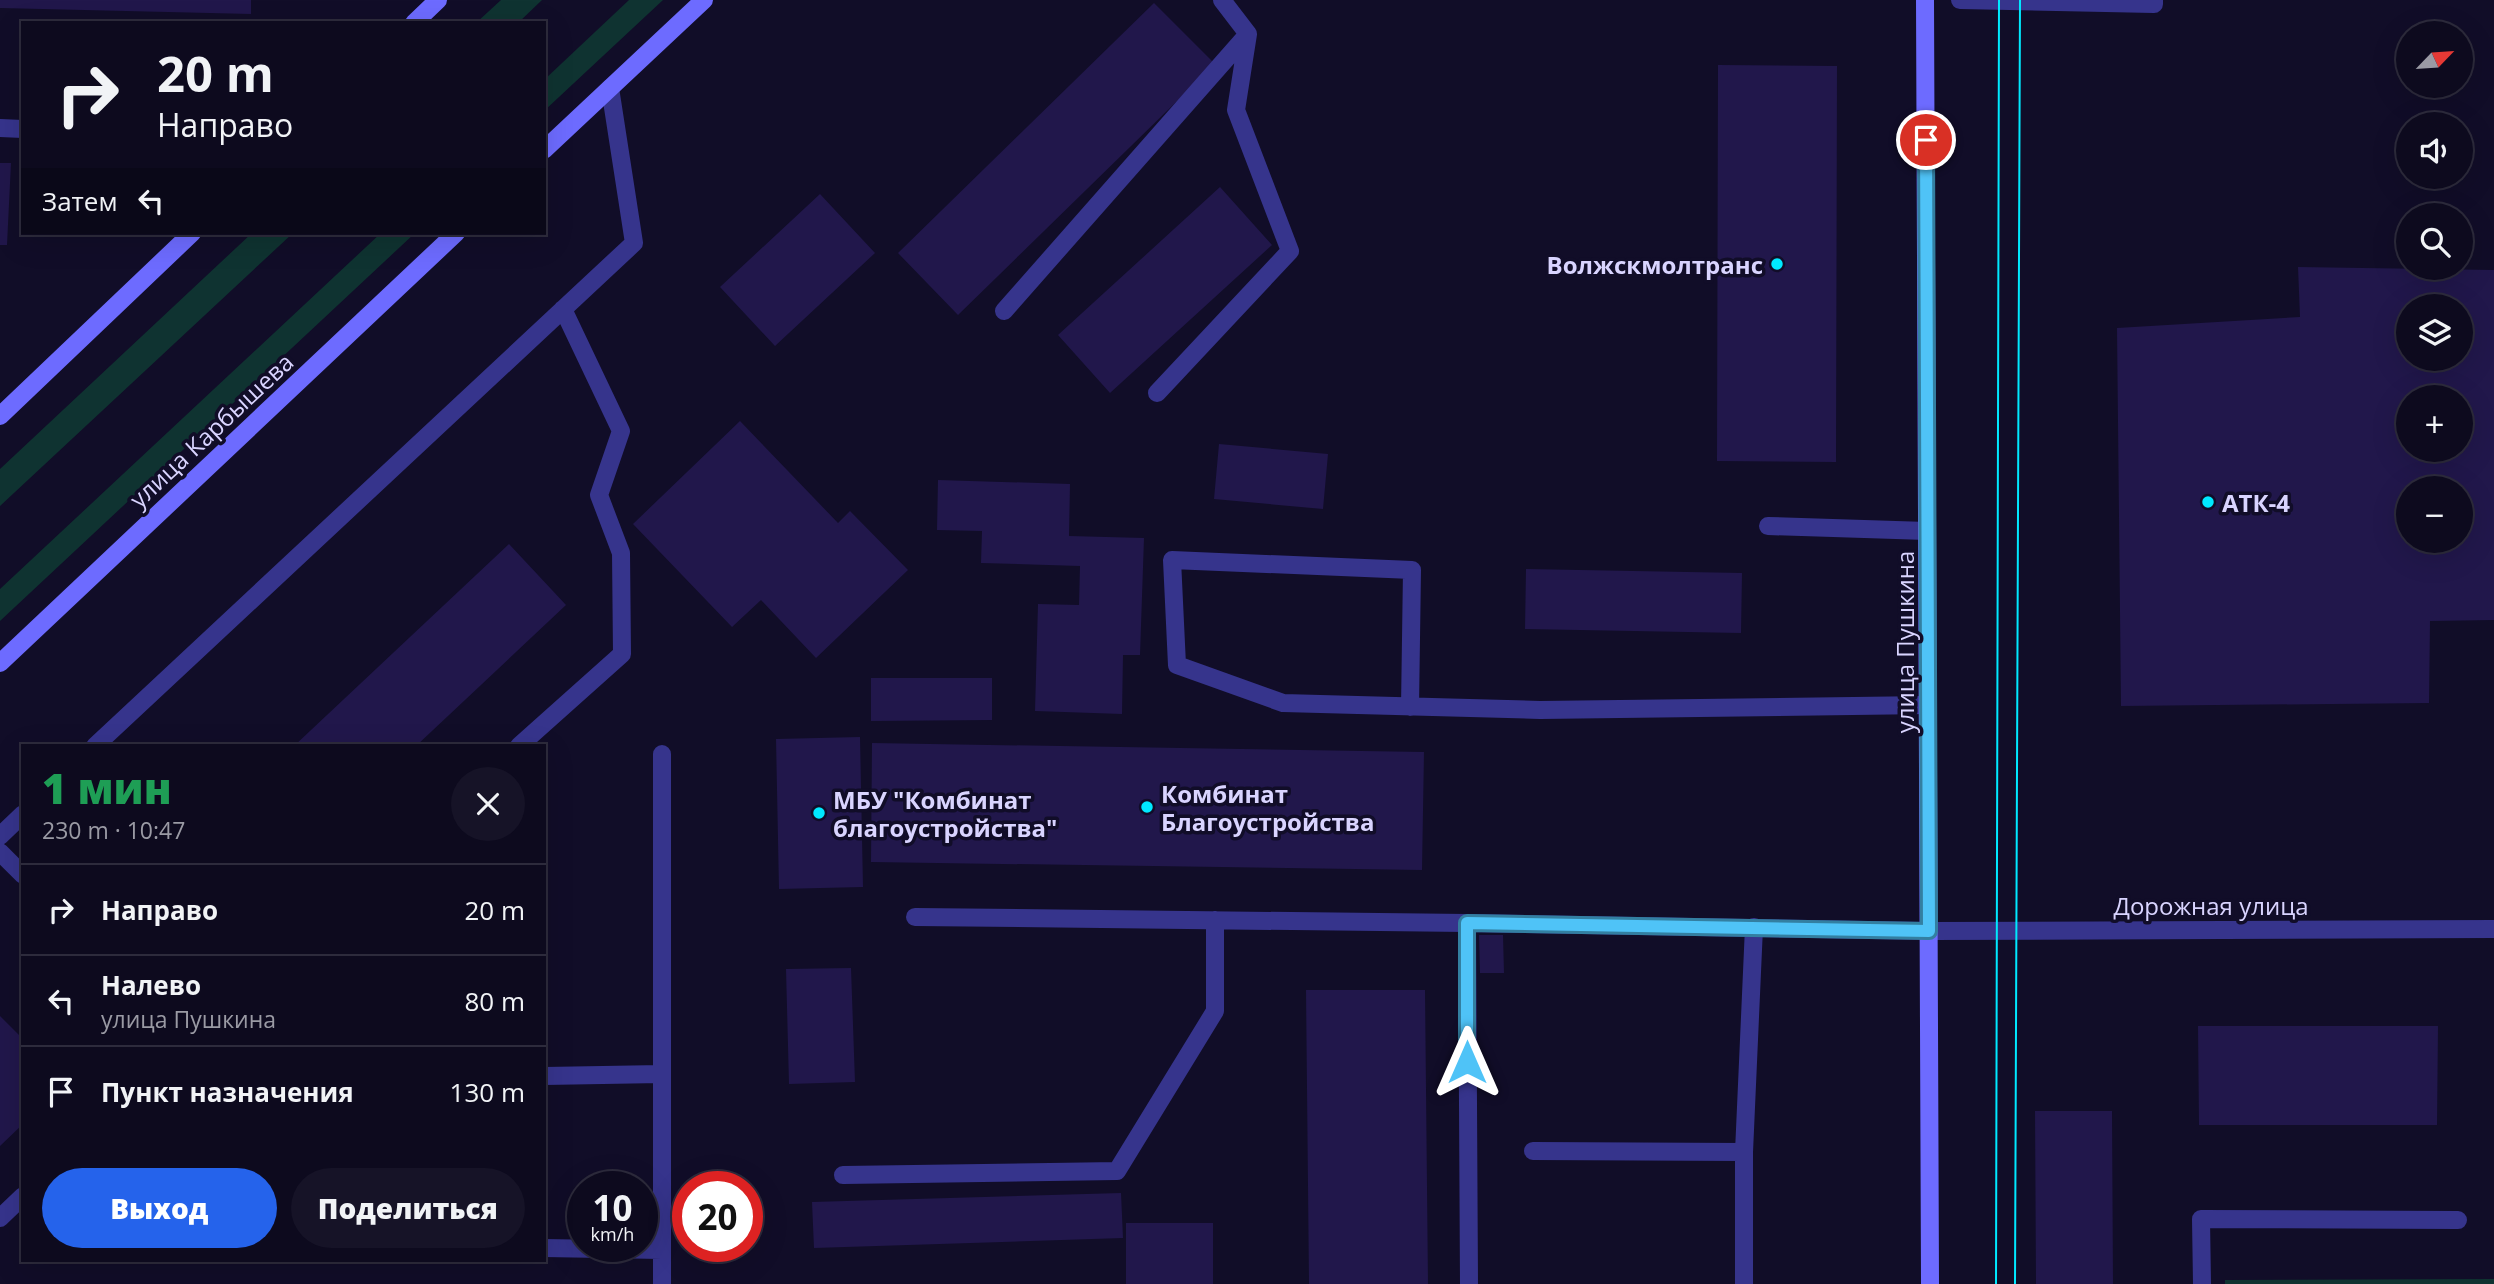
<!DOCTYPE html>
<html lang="ru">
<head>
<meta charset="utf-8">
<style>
	:root { --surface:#0d0a1e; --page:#161327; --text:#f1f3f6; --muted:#9a9aa4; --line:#2d2b3c; --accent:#2563eb }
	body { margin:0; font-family:"Open Sans",sans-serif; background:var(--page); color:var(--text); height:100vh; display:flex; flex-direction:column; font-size:26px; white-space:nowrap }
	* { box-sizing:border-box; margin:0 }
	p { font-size:23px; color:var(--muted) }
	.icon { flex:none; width:38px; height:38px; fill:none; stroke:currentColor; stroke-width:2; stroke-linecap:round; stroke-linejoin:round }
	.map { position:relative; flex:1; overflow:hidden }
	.drawer { position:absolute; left:21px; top:744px; width:525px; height:518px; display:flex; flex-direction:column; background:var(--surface); border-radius:0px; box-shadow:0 7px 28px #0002,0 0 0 2px var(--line) }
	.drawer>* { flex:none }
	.top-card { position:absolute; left:21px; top:21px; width:525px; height:214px; border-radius:0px; box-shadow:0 7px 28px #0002,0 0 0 2px var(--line); background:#0d0a1e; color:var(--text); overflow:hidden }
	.needle { width:46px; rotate:65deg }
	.buttons { position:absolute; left:2396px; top:21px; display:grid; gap:14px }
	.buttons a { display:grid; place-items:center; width:77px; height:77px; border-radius:50%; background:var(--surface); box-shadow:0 7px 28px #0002,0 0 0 2px var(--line); font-size:35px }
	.speed { position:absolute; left:567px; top:1171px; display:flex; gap:14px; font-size:35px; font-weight:700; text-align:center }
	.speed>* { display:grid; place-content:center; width:91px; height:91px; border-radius:50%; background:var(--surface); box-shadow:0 7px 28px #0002,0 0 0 2px var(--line); line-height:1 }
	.speed small { font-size:18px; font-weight:400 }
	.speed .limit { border:10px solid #d22; background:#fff; color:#111 }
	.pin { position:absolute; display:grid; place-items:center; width:60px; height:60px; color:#fff; margin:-30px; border:4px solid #fff; border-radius:50%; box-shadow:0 2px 7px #0007 }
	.me { position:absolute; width:77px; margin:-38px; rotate:0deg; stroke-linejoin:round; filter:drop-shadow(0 0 5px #0008) }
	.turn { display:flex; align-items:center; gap:24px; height:147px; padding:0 21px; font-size:32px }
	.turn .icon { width:91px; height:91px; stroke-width:2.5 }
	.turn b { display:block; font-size:49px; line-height:60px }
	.then { display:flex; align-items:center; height:66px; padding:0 21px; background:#0003; gap:14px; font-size:26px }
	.round { display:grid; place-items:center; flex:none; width:74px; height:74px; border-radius:37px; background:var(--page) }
	.headline { display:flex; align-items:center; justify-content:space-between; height:119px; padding:0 21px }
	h1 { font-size:42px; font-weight:800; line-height:52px; color:#1e9e55 }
	.action { display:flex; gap:14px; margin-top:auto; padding:14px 21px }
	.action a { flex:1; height:80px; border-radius:42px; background:var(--accent); color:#fff; font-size:28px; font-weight:800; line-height:80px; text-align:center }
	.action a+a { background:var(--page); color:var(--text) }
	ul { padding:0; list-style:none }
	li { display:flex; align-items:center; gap:21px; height:91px; padding:0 21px; border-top:2px solid var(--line) }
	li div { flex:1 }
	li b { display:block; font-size:26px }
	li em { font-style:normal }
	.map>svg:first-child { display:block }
</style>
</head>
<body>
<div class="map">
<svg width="2494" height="1284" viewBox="0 0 2494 1284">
	<rect width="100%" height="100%" fill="#110d28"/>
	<path fill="#0f3331" d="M501,0H542L518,23H476Z
		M629,0H663L544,111V80Z
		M252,233H293L0,506V469Z
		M381,233H415L0,621V589Z
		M2494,1279V1284H2225V1280Z"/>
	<path fill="#21174b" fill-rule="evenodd" d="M0,0H251V14L0,8Z
		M1154,3L1215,64L958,315L898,253Z
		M1718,65L1837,66L1836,462L1717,461Z
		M0,163H11L7,245H0Z
		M1220,187L1272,245L1110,393L1058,335Z
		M820,194L875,253L775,346L720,287Z
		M2298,267L2494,270V620L2430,621L2429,703L2121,706L2117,328L2300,317ZM2408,306H2460V359H2408ZM2408,397H2460V450H2408ZM2408,488H2460V541H2408Z
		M740,421L838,523L850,511L908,570L816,658L761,600L732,627L633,524Z
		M1219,444L1328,454L1323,509L1214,499Z
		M938,480L1070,484L1069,536L1144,538L1140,655H1123L1122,714L1035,711L1038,604L1079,605L1080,566L981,563L982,531L937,530Z
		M509,544L566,605L416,746H294Z
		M1526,569L1742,573L1741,633L1525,629Z
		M871,678H992V720L871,721Z
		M860,737L863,887L779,889L776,739Z
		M872,743L1424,752L1422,870L871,862Z
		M1479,935H1503L1504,973H1480Z
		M851,968L855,1082L789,1084L786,969Z
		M1306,990H1425L1428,1284H1309Z
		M0,1016L23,1039V1124L0,1146Z
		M2198,1026H2438L2437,1125H2199Z
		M2035,1111H2112L2113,1284H2036Z
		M1121,1193L1123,1238L814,1248L812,1202Z
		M1126,1223H1213V1284H1126Z"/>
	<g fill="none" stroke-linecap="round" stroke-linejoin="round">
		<path stroke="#36348c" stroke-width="18" d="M1222,0L1248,34
			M1960,0L2154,4V0
			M0,128L23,129
			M1004,311L1248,34L1236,110L1290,251L1157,393
			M1768,526L1927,531
			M1410,707L1412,570L1172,560L1177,665L1283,703L1540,710L1928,705
			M95,746L634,243L610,88
			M519,746L622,654L621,553L599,495L621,431L563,309
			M0,836L23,814
			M0,852L23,875
			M915,917L1467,923L1469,1284
			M1467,923L1929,931
			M544,1076L661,1074
			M1533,1151L1744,1152
			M843,1175L1117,1171L1215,1011V920
			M0,1218L23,1196
			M544,1248L662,1250
			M662,1284V754
			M1744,1284V1152L1754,927
			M2202,1284L2201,1219L2458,1220"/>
		<path stroke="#36348c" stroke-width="18" d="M1929,931L2494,929"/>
		<path stroke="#6d6bff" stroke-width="18" d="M1925,0L1930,1284
			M414,23L438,0
			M544,150L704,0
			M0,416L192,233
			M0,663L456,233"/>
		<path stroke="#00e9ff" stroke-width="2" d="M1996,1284L1999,0
			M2015,1284L2020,0"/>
	</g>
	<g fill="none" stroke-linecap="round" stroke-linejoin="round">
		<defs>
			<path id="route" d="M1467,1062V923L1929,931L1926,140"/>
		</defs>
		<use href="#route" stroke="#337fa1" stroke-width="18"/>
		<use href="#route" stroke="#4fc3f7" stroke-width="12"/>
	</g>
	<g fill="#00e9ff" stroke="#110d28" stroke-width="2.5">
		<circle cx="1777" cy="264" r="7"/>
		<circle cx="2208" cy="502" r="7"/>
		<circle cx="1147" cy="807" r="7"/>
		<circle cx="819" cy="813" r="7"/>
	</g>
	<g text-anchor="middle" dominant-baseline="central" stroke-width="7" stroke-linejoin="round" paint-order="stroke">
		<g font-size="24" font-weight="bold" fill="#d9d4ff" stroke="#110d28" text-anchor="start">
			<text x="1763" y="264" text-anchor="end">Волжскмолтранс</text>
			<text x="2222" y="502">АТК-4</text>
			<text x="1161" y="793">Комбинат<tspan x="1161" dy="28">Благоустройства</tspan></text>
			<text x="833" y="799">МБУ "Комбинат<tspan x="833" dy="28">благоустройства"</tspan></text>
		</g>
		<g font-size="24" fill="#d9d4ff" stroke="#110d28">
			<text transform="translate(211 430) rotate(-43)">улица Карбышева</text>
			<text transform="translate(1904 642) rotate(-90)">улица Пушкина</text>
			<text x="2211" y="905">Дорожная улица</text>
		</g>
	</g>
</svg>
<div class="buttons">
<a><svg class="needle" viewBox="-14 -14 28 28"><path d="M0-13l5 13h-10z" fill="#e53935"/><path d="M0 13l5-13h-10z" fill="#9a9aa4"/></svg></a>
<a><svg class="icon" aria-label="sound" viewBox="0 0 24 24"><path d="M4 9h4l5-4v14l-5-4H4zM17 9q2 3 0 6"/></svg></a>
<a><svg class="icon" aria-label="search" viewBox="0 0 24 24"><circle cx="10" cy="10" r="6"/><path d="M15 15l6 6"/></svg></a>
<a><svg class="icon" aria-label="layers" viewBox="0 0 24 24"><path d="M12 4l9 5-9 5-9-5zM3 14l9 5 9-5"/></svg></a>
<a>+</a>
<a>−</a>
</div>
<div class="speed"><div>10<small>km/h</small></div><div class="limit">20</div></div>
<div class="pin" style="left:1926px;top:140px;background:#d93025"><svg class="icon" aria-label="arrive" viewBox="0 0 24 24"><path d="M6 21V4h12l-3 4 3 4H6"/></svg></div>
<svg class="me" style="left:1467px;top:1062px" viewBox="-20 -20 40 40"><path d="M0-17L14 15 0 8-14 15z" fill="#4fc3f7" stroke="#fff" stroke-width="4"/></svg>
<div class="top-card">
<div class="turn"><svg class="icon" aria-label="right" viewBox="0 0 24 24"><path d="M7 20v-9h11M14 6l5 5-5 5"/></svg><div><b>20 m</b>Направо</div></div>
<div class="then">Затем<svg class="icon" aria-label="left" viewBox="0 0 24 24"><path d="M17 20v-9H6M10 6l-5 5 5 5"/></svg></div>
</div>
<section class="drawer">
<div class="headline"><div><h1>1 мин</h1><p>230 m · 10:47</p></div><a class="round"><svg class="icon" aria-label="close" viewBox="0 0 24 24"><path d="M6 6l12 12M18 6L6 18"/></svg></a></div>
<ul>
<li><svg class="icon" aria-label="right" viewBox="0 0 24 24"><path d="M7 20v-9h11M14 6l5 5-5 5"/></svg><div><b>Направо</b></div><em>20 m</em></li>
<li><svg class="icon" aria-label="left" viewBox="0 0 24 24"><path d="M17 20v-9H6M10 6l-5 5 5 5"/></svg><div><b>Налево</b><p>улица Пушкина</p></div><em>80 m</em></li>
<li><svg class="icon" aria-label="arrive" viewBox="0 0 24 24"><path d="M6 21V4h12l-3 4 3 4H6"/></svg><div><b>Пункт назначения</b></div><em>130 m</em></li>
</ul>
<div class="action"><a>Выход</a><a>Поделиться</a></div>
</section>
</div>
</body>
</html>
